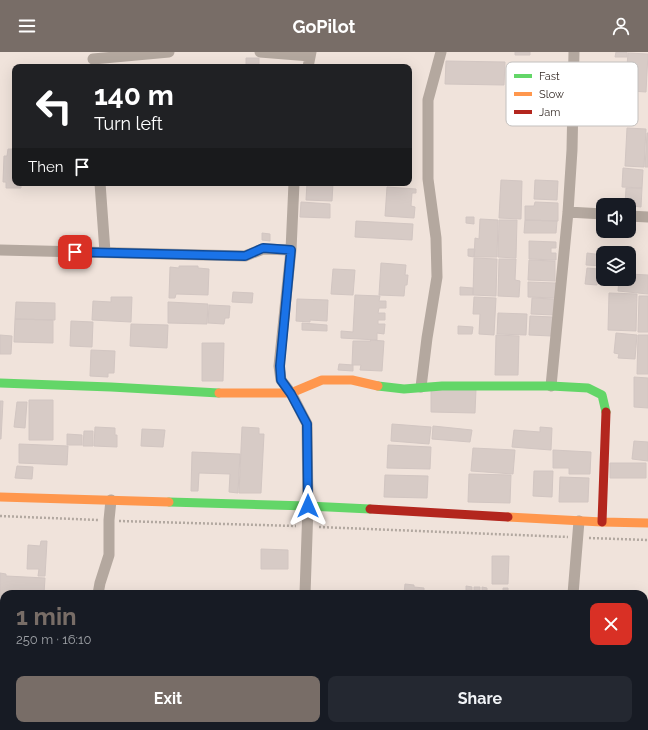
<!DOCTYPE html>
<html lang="en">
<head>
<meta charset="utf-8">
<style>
	:root { --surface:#171b24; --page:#242831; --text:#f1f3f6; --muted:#9ea1a6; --accent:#786d67 }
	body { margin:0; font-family:Raleway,sans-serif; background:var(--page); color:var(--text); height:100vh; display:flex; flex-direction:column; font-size:15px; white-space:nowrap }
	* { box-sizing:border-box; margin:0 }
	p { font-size:13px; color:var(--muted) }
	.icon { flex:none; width:22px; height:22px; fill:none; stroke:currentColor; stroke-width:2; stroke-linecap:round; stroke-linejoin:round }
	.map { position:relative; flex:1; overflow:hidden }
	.details { position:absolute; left:0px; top:538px; width:648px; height:140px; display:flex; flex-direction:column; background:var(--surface); border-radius:12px 12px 0 0; box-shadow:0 4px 16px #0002 }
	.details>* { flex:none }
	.top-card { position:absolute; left:12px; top:12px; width:400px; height:122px; border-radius:8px; box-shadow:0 4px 16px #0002; background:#202124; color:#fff; overflow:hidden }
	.buttons { position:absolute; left:596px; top:146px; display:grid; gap:8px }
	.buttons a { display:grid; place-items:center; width:40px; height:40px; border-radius:8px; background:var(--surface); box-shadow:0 4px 16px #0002; font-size:20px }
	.pin { position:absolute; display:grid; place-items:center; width:34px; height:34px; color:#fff; margin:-17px; border-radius:8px; box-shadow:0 2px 6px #0006 }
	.me { position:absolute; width:44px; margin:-22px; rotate:0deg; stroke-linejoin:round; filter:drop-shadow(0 0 3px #0008) }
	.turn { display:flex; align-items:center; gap:14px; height:84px; padding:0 16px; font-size:18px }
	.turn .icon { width:52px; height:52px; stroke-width:2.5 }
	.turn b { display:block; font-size:28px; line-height:34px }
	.then { display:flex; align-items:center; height:38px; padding:0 16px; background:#0003; gap:8px; font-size:15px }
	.round { display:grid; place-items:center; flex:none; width:42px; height:42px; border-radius:8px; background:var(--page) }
	.overview { display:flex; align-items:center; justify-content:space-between; height:68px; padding:0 16px }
	h1 { font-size:24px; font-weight:700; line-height:30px; color:var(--accent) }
	.button { display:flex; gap:8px; margin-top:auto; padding:8px 16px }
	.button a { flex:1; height:46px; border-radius:8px; background:var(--accent); color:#fff; font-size:16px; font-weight:700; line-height:46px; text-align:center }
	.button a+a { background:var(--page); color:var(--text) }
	header { display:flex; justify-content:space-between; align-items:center; height:52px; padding:0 16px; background:var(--accent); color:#fff; font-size:18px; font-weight:700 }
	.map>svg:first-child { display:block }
</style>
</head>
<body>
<header><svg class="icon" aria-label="menu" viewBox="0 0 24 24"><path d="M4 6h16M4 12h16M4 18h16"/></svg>GoPilot<svg class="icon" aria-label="person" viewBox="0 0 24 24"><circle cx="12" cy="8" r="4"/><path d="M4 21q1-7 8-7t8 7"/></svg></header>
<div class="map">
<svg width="648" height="678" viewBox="0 0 648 678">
	<rect width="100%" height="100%" fill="#f0e3db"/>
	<path fill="#d7cbc6" stroke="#d2c6c2" d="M515,0H530V3H515Z
		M616,0H627V5H615Z
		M628,1L648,2L646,40L631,39L632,14H627Z
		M246,6H259V12H246Z
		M446,9L505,10L504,33L445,32Z
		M627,76L646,77L644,115L625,114Z
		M647,81H648V115H645Z
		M8,97H15V131H21V136H6V130H3L4,104H7Z
		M623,116L643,118L642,136L622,135Z
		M501,128L522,129L521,167L499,166Z
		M535,128L558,129L557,148L534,147Z
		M307,131H333L332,149L306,148Z
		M358,131H380V133L358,132Z
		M387,135L416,137V141H412L411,154L415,155L414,166L385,164Z
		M626,136H642L641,155L625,153Z
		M301,150L330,152V166L300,165Z
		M535,150L558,151V169L525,168V154H534Z
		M466,165H474V172L466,171Z
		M480,167L498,168L497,205H474L475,186L479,187Z
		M499,168H517L516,206L498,205Z
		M525,168L557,169L556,181H524Z
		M356,169L413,172L412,188L355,185Z
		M262,181L270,182V189L262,188Z
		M529,189L556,190V196H551V201H556V208L529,207Z
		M468,197H475L474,205L468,204Z
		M587,201L603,203V214L586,213Z
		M474,206L497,207L496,244L473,243Z
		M499,207H516L515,228L520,229L519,245L498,244Z
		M529,208L555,209V229L528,228Z
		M381,211L406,213L405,223H408L407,233H405L404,244L379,243Z
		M179,214H198V216L209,217L208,243L176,242L175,246H169L170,215L179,216Z
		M587,216L599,217L597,233L585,232Z
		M333,217L355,218L353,243L331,242Z
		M629,222L648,223V242L618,239L619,227H629Z
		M528,230L556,231L555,246L528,245Z
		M460,235L473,236V243H460Z
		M233,240L253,241L252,251L232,250Z
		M609,241L637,242L636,279L608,278Z
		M355,243L380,244L379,249H386V256H379L378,261H385V268H378V272H385L384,282L377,281V288L341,286V279L353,280Z
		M639,244H648V280H638Z
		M111,245H132L131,270L92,268L93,249L111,250Z
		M474,245L496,246L494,283L479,282L480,262H473Z
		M532,246L554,247V263L531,262Z
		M297,247L328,248L327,269L310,268V270L296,269Z
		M16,250L55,251V268L15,267Z
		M168,250L208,252L207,272L168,271Z
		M209,253L230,254L229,266H225L224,272L208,271Z
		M498,261L527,262L526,283L497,282Z
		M530,264L553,265L552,284L529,283Z
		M15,267L53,268V291L14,290Z
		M71,269L93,270L92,295L70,294Z
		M302,271L327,273V279L302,278Z
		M131,272L168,273L167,296L130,294Z
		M458,274L473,275L472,282H458Z
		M616,281L637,283L635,307L618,306L619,302L614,301Z
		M0,283L12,284L11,302H0Z
		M496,283L519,284L518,323H495Z
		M638,283H648V322H637Z
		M370,288L384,289L382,319L360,318L361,313H352L353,289H371Z
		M202,291H224L223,329H202Z
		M91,298L115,299L114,321H108V325L90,324Z
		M339,312L353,313V319L338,318Z
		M634,325L648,326V356L634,355Z
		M431,336L476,337L475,361L431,360Z
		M29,348H53V388H29Z
		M0,349H3L1,387H0Z
		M17,350H27L25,376L14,375Z
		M392,372L431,375L429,392L391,389Z
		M433,374L472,378L470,390L432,387Z
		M95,375L115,376V383H117V395L94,394Z
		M242,375L259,376V382H264L261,441H239Z
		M540,375L552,376L551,398L512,395L514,378L540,380Z
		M142,377L165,378L163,395L141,394Z
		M84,379H93V394H83Z
		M67,382L82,383V393H67Z
		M634,389L648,390V409L632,407Z
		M19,392L68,394L67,413L19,411Z
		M388,393L431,395L430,417L387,416Z
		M473,396L515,398L513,422L471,419Z
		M553,398L591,400L590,422H569V416H553Z
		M192,400L240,402L238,441L229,440L230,422L199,421L198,439H191Z
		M610,411H646V426H610Z
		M17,414L33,415L32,427L15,426Z
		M534,419H553L552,445L533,444Z
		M469,422L511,423L510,451L468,450Z
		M385,423L428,424L427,446L384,445Z
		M560,425L589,426L588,450H559Z
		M41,489H47L45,524H38L39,517H27L28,493L40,494Z
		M261,497L288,498V517H261Z
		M492,504H509L508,532H492Z
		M0,521L6,522V524L45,526L44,542H4V545H0Z
		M405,532L414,533V535L424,536V542H404Z
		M466,534L472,535V542H466Z
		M474,535H480V542H474Z
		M482,535L487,536V542H482Z
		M503,536H508V542H503Z
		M0,545H4V579H0Z
		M644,568H648V593L644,592Z
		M644,594H648V622H645L644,625Z
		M0,623H4V654H0Z
		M0,664H4V674H17V678H0Z
		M648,671V678H641Z
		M20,674H37V678H20Z
		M237,674H262V678H237Z
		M271,674H284V678H267V676H271Z
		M532,674H551L550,678H532Z
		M552,674H583V678L551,676Z
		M583,674H626V678H583Z
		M307,676H345V678H307Z"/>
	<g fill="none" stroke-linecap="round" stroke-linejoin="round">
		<path stroke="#b2a8a0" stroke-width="2.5" stroke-dasharray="2 2" stroke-linecap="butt" d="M0,464L98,468
			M119,469L296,474
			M319,475L568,485
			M589,486L648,488"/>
		<path stroke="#b4a89f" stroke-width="11" d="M260,0L310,4
			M93,7L169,0
			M308,15L311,0
			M100,131L105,200
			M294,131L291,198L279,314L281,328L291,341L307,372L308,454L305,542
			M568,160L603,162
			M629,164L648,165
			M0,198L245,204L263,197L291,198
			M551,334L568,160L572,98L574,0
			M421,335L427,286L437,225L436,186L428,127V48L441,0
			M98,542L100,531L109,503V468L111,448
			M573,542L579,469
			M0,610H4
			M644,641H648
			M92,678V674
			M299,678V674"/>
		<path stroke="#63d668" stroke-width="9" d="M0,331L111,335L219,341
			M378,334L404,337L442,334H551L588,336L602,343L606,360
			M169,450L308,454L370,457"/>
		<path stroke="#ff974d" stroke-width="9" d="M219,341H291L322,328H352L378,334
			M0,445L169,450
			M508,465L602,470L648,471"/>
		<path stroke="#b3261e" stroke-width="9" d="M370,457L508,465
			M602,470L606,360"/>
	</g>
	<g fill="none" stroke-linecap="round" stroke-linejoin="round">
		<defs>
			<path id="route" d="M75,200L245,204L263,196L291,198L280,314L281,328L291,342L307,372L308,454"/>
		</defs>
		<use href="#route" stroke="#114b97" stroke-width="10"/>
		<use href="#route" stroke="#1a73e8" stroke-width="7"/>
	</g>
	<rect x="506" y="10" width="132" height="64" rx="6" fill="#fff" stroke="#c3c0be" stroke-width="1"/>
	<rect x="514" y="22" width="18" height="4" fill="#63d668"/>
	<rect x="514" y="40" width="18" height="4" fill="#ff974d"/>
	<rect x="514" y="58" width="18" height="4" fill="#b3261e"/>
	<g font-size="11" fill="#372d28">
		<text x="539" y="28">Fast</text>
		<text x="539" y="46">Slow</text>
		<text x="539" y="64">Jam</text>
	</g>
</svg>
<div class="buttons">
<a><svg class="icon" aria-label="sound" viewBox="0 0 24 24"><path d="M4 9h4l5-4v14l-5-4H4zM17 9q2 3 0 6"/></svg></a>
<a><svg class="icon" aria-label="layers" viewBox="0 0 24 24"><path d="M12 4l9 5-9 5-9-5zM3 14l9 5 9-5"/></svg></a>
</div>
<div class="pin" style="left:75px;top:200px;background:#d93025"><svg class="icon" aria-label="arrive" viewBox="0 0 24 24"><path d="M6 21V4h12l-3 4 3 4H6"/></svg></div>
<svg class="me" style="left:308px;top:454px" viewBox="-20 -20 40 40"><path d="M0-17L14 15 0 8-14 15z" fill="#1a73e8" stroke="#fff" stroke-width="4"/></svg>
<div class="top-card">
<div class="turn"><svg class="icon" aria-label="left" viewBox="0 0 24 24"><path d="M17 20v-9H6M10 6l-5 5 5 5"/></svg><div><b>140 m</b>Turn left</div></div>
<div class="then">Then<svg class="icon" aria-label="arrive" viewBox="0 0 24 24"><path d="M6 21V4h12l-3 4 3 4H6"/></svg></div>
</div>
<section class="details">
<div class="overview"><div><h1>1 min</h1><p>250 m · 16:10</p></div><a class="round" style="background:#d93025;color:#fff"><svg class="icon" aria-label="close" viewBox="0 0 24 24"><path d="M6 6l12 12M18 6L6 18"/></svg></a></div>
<div class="button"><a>Exit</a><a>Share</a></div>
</section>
</div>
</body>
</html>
